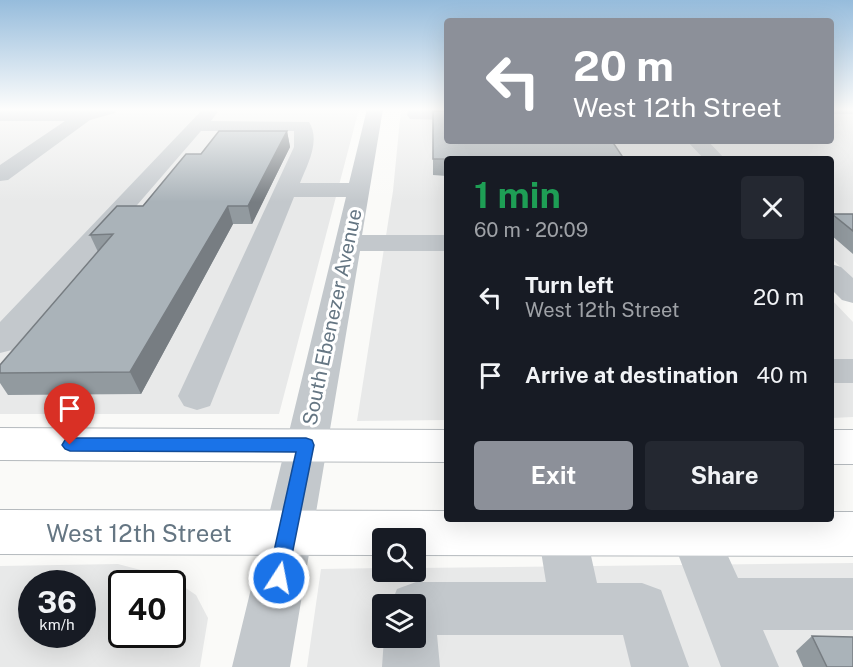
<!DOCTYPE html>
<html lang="en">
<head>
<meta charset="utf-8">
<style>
	:root { --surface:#171b24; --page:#242831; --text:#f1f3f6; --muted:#9ea1a6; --accent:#8c9099 }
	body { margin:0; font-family:"Public Sans",sans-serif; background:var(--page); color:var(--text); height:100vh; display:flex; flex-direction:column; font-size:22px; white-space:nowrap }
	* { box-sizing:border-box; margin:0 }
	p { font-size:20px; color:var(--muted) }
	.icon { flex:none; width:33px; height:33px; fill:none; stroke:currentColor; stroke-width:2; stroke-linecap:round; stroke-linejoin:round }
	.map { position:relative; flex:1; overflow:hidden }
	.sheet { position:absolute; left:444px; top:156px; width:390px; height:366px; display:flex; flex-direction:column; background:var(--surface); border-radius:6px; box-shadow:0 6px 24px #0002 }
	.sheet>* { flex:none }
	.hud { position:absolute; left:444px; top:18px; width:390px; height:126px; border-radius:6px; box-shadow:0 6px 24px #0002; background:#8c9099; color:#fff; overflow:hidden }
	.fabs { position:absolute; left:372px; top:528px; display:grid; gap:12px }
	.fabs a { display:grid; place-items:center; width:54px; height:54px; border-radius:6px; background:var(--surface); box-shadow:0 6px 24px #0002; font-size:30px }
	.speed { position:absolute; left:18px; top:570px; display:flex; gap:12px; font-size:30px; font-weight:700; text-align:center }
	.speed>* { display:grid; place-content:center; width:78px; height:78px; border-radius:50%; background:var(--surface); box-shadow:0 6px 24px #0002; line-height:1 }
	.speed small { font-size:15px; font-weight:400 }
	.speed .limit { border:3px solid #111; border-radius:9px; background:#fff; color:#111 }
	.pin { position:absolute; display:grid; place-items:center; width:51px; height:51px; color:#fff; margin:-62px -26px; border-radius:50% 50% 50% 0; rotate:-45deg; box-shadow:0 0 6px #0007 }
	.pin .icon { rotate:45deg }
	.me { position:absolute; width:66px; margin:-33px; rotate:11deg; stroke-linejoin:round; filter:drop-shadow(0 0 4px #0008) }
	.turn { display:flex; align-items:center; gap:21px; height:126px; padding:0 30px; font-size:27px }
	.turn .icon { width:78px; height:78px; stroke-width:2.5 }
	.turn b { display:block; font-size:42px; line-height:51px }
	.round { display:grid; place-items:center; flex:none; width:63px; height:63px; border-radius:6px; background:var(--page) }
	.overview { display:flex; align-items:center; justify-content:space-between; height:102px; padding:0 30px }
	h1 { font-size:36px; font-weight:700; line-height:45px; color:#1e9e55 }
	.cta { display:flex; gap:12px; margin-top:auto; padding:12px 30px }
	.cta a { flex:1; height:69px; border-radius:6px; background:var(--accent); color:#fff; font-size:24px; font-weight:700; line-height:69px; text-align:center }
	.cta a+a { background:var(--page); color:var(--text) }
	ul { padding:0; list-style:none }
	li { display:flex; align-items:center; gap:18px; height:78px; padding:0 30px }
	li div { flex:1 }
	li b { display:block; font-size:22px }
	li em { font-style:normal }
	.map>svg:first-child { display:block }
</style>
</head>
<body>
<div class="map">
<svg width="853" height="667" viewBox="0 0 853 667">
	<rect width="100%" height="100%" fill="#fafaf8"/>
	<path fill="#e8e9e9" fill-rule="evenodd" d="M0,109H359L279,414H0Z
		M401,109H447V141H831V109H853V279L831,258V159H447V420L357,421L393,191Z
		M831,299L853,322V417L831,418Z
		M853,563V667H307L321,569L382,568V572H416V568ZM382,604H416V638H382Z
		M118,564L171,578L196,595L208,618L200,667H0V566ZM32,584H82V634H32ZM122,584H172V634H122Z"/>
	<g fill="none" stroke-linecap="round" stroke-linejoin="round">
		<defs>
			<path id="major" d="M0,428L447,430V462L0,460Z
				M831,430H853V464H831Z
				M0,510L447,511V519H831V512H853V556L416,555V538H382V555L0,554Z"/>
		</defs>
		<use href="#major" stroke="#b5babe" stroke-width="2"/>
		<path fill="#c3c8cc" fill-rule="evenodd" d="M91,109H117L115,113L90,120L8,180L0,181V165L65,121H0V111H83Z
			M203,109L219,110L211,121L309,122C321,141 307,165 300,183H349L367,109H383L362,235H447V251H360L290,667H232L346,197H294L210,406L197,410L184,406L178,396L294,147V131H201L12,350L0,353V322Z
			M409,109L447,110V120L410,119L407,115Z
			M831,109H853V114H831Z
			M687,141H708L725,159H704Z
			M831,264L841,267L853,278V303L842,300L831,289Z
			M831,359H853V383H831Z
			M545,519H579L586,533L597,583H642L661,590L689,667H631L623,635H437L440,667H382L384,638H416V604H391L397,589L416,582H546L538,533Z
			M677,519H711L738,578H853V630H763L779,667H721L670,533Z"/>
		<use href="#major" fill="#fff" fill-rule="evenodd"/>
	</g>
	<path fill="#929a9f" d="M433,111L447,159V176L433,175Z
		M287,131L290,147L252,224H233L141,394L8,395L0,383V365L98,252L90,235L143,206L201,154Z
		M832,214H853V254L831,235Z
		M812,636L853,667H803L796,651Z"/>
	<path fill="#777d82" d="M287,131L290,147L252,224L248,206Z
		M228,206L233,224L141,394L130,372Z"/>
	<path fill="#aab3b9" stroke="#777d82" stroke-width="1.5" d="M433,111H447V141H612L624,159H433Z
		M219,131H287L248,206H228L130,372L0,373V365L113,234L90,235L117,206H143L186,154H201Z
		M832,214H853V231Z
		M812,636L853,637V667H827Z"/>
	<linearGradient id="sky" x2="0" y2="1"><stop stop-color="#96bcdc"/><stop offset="0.54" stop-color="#fdfdfc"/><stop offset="1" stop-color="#fdfdfc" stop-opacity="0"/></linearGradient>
	<rect width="853" height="202" fill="url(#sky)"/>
	<path fill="#1a73e8" stroke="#114b97" stroke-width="1.5" d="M70,438H306L312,440L314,445L286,585L279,588L271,585L268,578L296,452L70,451L65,449L62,445L65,440Z"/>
	<g text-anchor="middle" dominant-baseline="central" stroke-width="6" stroke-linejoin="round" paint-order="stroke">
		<g font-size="20" fill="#657683" stroke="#fff">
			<text transform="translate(332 317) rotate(-78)">South Ebenezer Avenue</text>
		</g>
		<g font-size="24" fill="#657683" stroke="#fff">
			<text x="139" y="533">West 12th Street</text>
		</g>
	</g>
</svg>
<div class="fabs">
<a><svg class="icon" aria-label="search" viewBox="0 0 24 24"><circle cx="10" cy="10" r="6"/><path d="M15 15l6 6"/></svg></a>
<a><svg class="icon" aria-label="layers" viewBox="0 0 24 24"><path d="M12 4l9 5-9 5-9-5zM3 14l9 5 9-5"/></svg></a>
</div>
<div class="speed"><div>36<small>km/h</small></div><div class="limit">40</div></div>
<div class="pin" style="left:70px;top:445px;background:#d93025"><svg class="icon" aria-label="arrive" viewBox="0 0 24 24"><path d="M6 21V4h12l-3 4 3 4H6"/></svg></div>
<svg class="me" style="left:279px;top:578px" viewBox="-20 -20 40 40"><circle r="17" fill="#1a73e8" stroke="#fff" stroke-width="3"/><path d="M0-11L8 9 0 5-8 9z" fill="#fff"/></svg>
<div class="hud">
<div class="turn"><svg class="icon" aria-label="left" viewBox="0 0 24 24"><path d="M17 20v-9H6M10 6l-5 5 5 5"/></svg><div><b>20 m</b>West 12th Street</div></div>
</div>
<section class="sheet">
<div class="overview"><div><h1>1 min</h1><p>60 m · 20:09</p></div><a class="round"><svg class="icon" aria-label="close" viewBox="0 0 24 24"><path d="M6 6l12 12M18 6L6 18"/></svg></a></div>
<ul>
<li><svg class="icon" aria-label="left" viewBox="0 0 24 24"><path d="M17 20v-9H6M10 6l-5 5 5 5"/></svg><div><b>Turn left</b><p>West 12th Street</p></div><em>20 m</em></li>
<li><svg class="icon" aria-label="arrive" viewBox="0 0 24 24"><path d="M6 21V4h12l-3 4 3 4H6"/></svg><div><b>Arrive at destination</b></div><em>40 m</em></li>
</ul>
<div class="cta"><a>Exit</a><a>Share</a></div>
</section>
</div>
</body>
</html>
